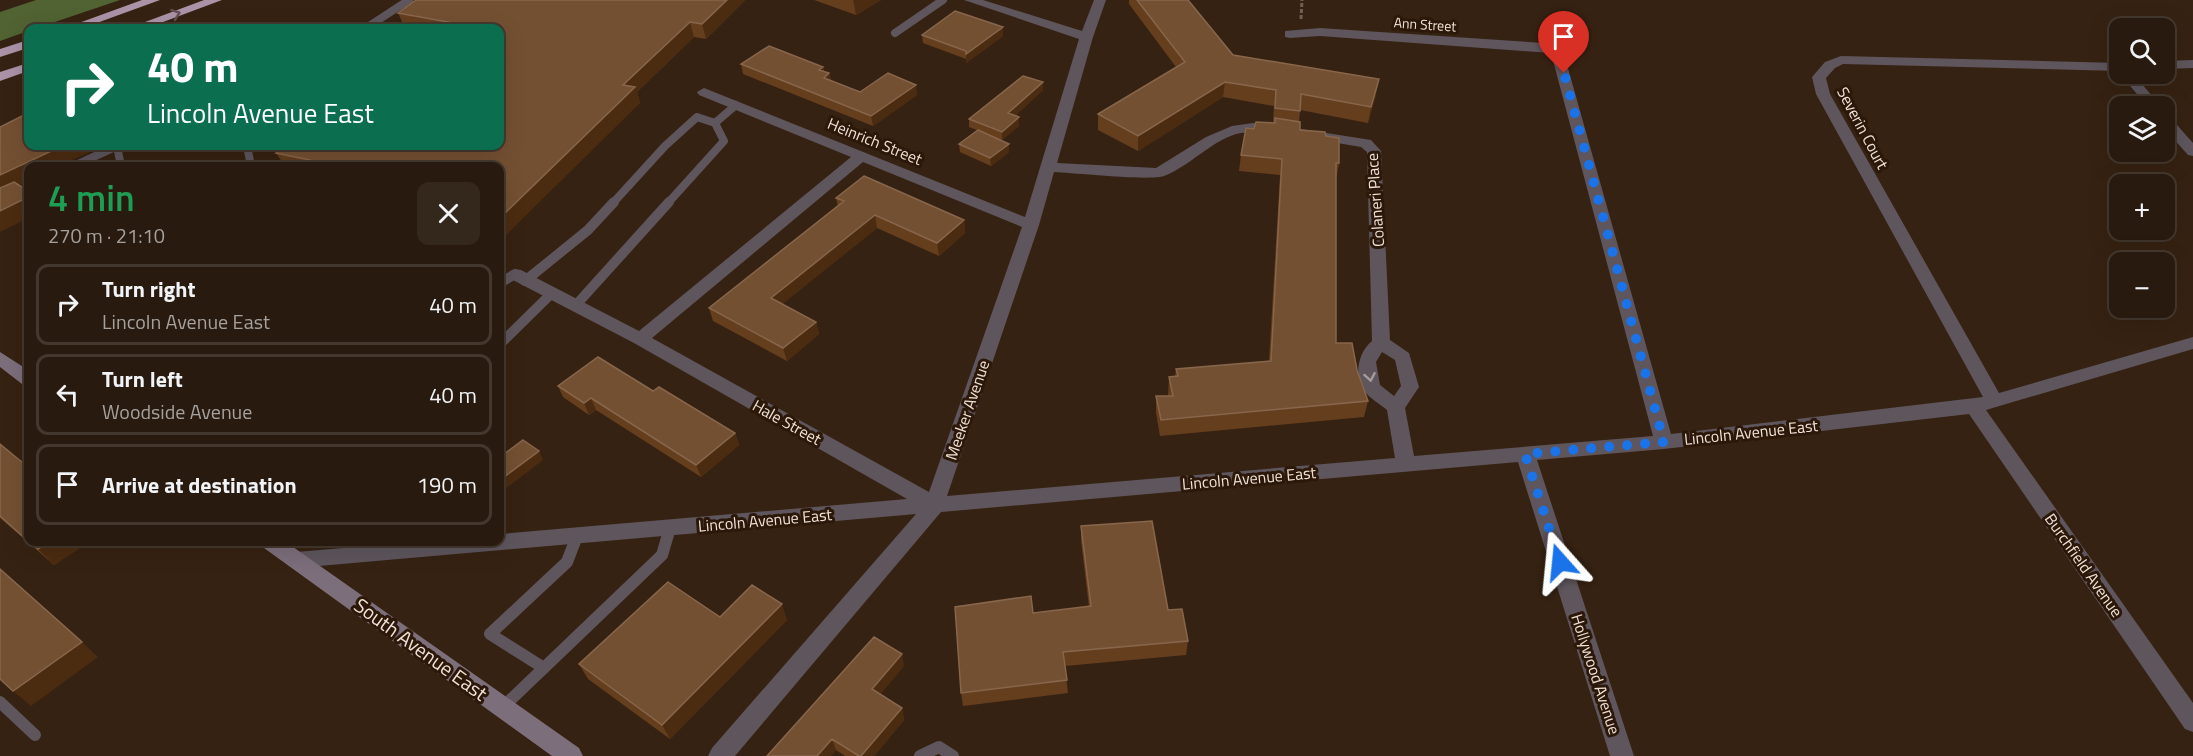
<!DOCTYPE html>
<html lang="en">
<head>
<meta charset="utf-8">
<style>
	:root { --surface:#281a0e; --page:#34271c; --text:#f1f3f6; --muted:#a5a19e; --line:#44382e }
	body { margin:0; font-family:"Titillium Web",sans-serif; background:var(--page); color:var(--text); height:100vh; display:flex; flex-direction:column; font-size:22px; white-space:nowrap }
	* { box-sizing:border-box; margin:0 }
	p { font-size:20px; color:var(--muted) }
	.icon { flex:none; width:33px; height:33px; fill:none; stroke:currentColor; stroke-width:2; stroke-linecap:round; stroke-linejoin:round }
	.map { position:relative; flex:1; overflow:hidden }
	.details { position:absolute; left:24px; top:162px; width:480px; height:384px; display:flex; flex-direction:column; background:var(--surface); border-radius:12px; box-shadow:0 6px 24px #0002,0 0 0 2px var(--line) }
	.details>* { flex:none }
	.banner { position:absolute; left:24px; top:24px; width:480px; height:126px; border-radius:12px; box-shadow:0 6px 24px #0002,0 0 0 2px var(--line); background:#0b6e4f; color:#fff; overflow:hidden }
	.tools { position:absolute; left:2109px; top:18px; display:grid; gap:12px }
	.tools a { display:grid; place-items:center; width:66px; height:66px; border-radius:12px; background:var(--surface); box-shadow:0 6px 24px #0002,0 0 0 2px var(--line); font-size:30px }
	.pin { position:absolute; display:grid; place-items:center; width:51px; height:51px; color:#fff; margin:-62px -26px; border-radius:50% 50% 50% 0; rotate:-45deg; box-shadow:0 0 6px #0007 }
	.pin .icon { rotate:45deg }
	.me { position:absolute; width:66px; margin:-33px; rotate:342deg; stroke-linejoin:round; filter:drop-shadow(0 0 4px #0008) }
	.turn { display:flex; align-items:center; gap:21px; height:126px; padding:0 24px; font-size:27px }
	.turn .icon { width:78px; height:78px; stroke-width:2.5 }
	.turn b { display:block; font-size:42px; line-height:51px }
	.round { display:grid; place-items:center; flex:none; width:63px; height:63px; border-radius:12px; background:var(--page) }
	.headline { display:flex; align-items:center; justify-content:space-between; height:102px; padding:0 24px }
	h1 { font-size:36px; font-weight:600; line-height:45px; color:#1e9e55 }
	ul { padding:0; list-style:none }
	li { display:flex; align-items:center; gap:18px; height:81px; margin:0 12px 9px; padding:0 12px; border:3px solid var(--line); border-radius:12px }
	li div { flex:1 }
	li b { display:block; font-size:22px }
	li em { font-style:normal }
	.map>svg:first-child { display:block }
</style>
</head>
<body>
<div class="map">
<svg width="2193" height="756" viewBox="0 0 2193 756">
	<rect width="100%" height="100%" fill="#362212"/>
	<path fill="#516332" d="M36,0H120L37,28H28V31L0,41V12Z"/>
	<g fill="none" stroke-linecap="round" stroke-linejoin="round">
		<path stroke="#715f51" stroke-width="3" stroke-dasharray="4 2" stroke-linecap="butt" d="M1301,19L1302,0"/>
		<path stroke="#5e555d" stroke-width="8" d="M366,28L409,0
			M895,33L943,0
			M117,146L121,166
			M247,146L251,166
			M74,166L117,146
			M613,203L665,146L697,117L715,123L736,105
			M668,203L724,141L715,123"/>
		<path stroke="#5e555d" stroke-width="10" d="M525,281L588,230L614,202
			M500,283L515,274
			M576,305L669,202
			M500,344L551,294"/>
		<path stroke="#5e555d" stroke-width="12" d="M544,668L490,634L567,562L577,536
			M0,702L35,735
			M503,707L662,555L670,528
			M920,756L939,747L953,756"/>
		<path fill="#5e555d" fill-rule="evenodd" d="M964,0H983L1082,31L1094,0H1106L1093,37L1057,163L1156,168L1206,137L1232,126L1253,123L1273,125L1280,129C1272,138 1249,130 1236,134C1210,142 1190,166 1164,176C1149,181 1075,173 1054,172L1039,225L947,496L1395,458L1387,410C1380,404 1371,399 1365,392C1353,377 1358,352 1372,341L1367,152L1361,147L1296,136L1294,133L1296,130L1301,129L1371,140L1381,151L1390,340L1409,353L1419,387L1405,408L1414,456L1653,436L1551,53L1320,36L1290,38L1285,37V31L1320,28L1544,43L1562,47L1671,434L1983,397L1816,94L1812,77L1825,62L1841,56L2120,63V71L1843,64L1835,68L1826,78L1830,94L1999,393L2193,337V349L1986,410L2193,703V732L2185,729L1969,414L1664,449L1537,460L1634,756H1610L1518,462L941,512L735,756H708L712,748L916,514L296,568L289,566L286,560L289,554L296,552L414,542H500V534L907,499L634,343L509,278L507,274L515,269L521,270L639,331L851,157L699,95L697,92L704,88L1025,217L1079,39ZM863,162L1022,227L929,492L652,338ZM1382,352L1395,360L1401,386L1394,396L1380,385L1376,362Z
			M2193,60V68L2164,69V61Z
			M2120,74H2133L2161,106H2147Z
			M2164,115L2169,116L2193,143V156L2188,155L2164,128Z"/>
		<path fill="#7d6e7c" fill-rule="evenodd" d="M0,352L28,370V385L22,384L0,367Z
			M261,542H286L579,748L583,756H552L264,548Z"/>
		<path fill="#ab93a8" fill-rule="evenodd" d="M142,0H160L83,28H65Z
			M204,0H222L147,28H129Z
			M28,40V48L0,57V49Z
			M28,63V71L0,81V72Z"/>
	</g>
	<path fill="#653e1e" d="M416,0H745L706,39L694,37L637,92L640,103L500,166H285L276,153L500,28H405L398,13Z
		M814,0H881L856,15Z
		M1129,0H1188L1233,55L1376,95L1368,123L1300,110L1299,122L1300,130L1326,136L1339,163L1336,179V343L1357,370L1368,401L1364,417L1160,436L1156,413V396H1168L1169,377H1175L1176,369L1269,361L1280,175L1239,171L1241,155L1254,129L1273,123L1274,106L1223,97L1138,151L1098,130V114L1176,67L1129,4Z
		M922,35L1003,36L966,63V59L923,43Z
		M741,64L823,67L824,71L829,73L831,80L860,92L917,95L873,126L743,74Z
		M1043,82V90L1015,116L1019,126L1002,140L984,133L1009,144V152L991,166L960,152L959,144L977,130L969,127V119Z
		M836,198L964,220L965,233L939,256L877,228L782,304L816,322L819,334L787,361L713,321L709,308L838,207Z
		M558,386L653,391L735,433L739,445L701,477L596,410L589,415L563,397Z
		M0,444L28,467V542H89L54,565L0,518Z
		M1081,526L1168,610L1188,641L1186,655L1065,666L1068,693L963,706L961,693L1033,613L1089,607L1081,541Z
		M720,617L787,620L670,739L588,679L579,664Z
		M904,666L880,694L902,708L904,720L874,756H845L836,750L767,756Z"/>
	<path fill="#4c2c11" d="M727,0H745L706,39L702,24Z
		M853,0H881L856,15Z
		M690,22L694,37L637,92L640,103L500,241V218L623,85Z
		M1003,27V36L966,63V54Z
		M823,67L825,77L829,73L831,83L825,88L819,70Z
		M1379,79L1376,95L1368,123L1371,107Z
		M1043,82V90L1009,122L1008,113Z
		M1225,82L1223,97L1138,151V136Z
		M916,85L917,95L873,126L871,116Z
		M1019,117V126L1002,140V132Z
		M1009,144V152L991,166L990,158Z
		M62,146H103L59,166H28V181L0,195V175Z
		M28,197V218L0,232V211Z
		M875,215L877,228L774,311L771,298Z
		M964,220L965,233L939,256L937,243Z
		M816,322L819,334L787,361L783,348Z
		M591,398L596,410L589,415L584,403Z
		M735,433L739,445L701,477L696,465Z
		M539,451L543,460L500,493V480Z
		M49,542H89L54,565L38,549Z
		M782,604L787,620L670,739L662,725Z
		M82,642L98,657L31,706L13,691Z
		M902,654L904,666L875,701L872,689Z
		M902,708L904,720L874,756H861Z
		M832,739L836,750L831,756H817Z"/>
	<path fill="#745032" stroke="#87664c" stroke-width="1.5" d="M416,0H727L702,24L690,22L623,85L635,87L500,218V166H339L276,153L286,146H500V28H440L448,22L398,13Z
		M1137,0H1188L1233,55L1379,79L1371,107L1301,94L1300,111L1275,108L1276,90L1225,82L1138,136L1098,114L1185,62Z
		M955,11L1003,27L966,54V51L922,35Z
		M769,46L823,67L819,70L829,73L824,78L860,92L888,73L916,85L871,116L741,64Z
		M1023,76L1043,82L1008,113L1019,117L1002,132L969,119Z
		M28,113V146H62L0,175V127Z
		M1275,118L1300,122V130L1325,132L1326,136L1339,138V163H1336V343H1352L1357,370L1368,401L1161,420L1156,396H1173L1169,377L1178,376L1176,369L1271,361L1282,159L1241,155L1246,128L1254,129L1256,122L1275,123Z
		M978,130L1009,144L990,158L959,144Z
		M864,176L964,220L937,243L875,215L771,298L816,322L783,348L709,308L844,201L836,198Z
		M14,182L28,191V197L0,211V188Z
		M598,357L653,391L659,387L735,433L696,465L591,398L584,403L558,386Z
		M523,440L539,451L500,480V457Z
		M0,444L28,467V541L0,516Z
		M1152,521L1168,610L1182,609L1188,641L1063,652L1067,680L961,693L955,607L1031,596L1033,613L1091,606L1081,526Z
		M29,542H49L38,549Z
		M0,569L82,642L13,691L0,679Z
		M668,582L720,617L752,585L782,604L662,725L579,664Z
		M874,637L902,654L872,689L902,708L861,756H859L832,739L817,756H767Z"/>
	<defs><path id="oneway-chevron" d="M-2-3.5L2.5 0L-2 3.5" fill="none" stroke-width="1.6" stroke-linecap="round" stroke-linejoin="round" transform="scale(1.5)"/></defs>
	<use stroke="#654f51" href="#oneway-chevron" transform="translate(176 14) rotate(-20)"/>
	<use stroke="#a69b9a" href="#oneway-chevron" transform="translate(1370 377) rotate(80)"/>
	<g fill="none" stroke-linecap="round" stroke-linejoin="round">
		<path stroke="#1a73e8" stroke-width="10" stroke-dasharray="0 18" d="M1560,562L1525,454L1664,442L1564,73"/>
	</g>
	<g text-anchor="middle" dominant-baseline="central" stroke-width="6" stroke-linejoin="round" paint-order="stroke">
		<g font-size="14" fill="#efe1d7" stroke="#2c1809">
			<text transform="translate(1425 24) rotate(4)">Ann Street</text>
		</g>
		<g font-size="16" fill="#efe1d7" stroke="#2c1809">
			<text transform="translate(1863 128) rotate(62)">Severin Court</text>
			<text transform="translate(875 141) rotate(22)">Heinrich Street</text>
			<text transform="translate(1375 200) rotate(-94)">Colaneri Place</text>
			<text transform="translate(967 410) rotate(-71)">Meeker Avenue</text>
			<text transform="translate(787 422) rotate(29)">Hale Street</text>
			<text transform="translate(1751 432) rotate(-6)">Lincoln Avenue East</text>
			<text transform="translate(1249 478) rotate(-5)">Lincoln Avenue East</text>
			<text transform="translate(765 520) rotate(-5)">Lincoln Avenue East</text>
			<text transform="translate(2084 565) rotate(55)">Burchfield Avenue</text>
			<text transform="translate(1596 674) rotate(72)">Hollywood Avenue</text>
		</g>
		<g font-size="20" fill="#efe1d7" stroke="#2c1809">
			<text transform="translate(421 649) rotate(36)">South Avenue East</text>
		</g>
	</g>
</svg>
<div class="tools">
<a><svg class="icon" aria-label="search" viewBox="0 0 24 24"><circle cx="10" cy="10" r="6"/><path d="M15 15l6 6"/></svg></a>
<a><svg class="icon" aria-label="layers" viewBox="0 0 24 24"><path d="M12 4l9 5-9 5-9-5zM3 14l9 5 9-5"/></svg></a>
<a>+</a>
<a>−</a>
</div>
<div class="pin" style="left:1564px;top:73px;background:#d93025"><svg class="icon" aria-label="arrive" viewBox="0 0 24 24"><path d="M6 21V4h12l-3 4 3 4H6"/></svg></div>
<svg class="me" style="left:1560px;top:562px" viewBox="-20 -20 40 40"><path d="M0-17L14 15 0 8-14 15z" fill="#1a73e8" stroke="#fff" stroke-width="4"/></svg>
<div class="banner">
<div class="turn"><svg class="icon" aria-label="right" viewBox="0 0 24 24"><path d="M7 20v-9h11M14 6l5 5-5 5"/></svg><div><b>40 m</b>Lincoln Avenue East</div></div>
</div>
<section class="details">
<div class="headline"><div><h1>4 min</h1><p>270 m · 21:10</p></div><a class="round"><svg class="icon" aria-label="close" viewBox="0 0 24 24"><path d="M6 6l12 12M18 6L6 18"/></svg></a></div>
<ul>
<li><svg class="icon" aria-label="right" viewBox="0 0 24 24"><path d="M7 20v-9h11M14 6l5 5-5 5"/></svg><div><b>Turn right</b><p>Lincoln Avenue East</p></div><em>40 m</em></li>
<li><svg class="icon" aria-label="left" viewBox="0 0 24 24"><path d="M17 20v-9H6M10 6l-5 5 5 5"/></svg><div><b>Turn left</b><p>Woodside Avenue</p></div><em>40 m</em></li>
<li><svg class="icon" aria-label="arrive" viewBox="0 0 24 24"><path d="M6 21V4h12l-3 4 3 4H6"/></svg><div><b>Arrive at destination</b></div><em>190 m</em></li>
</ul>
</section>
</div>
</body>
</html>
